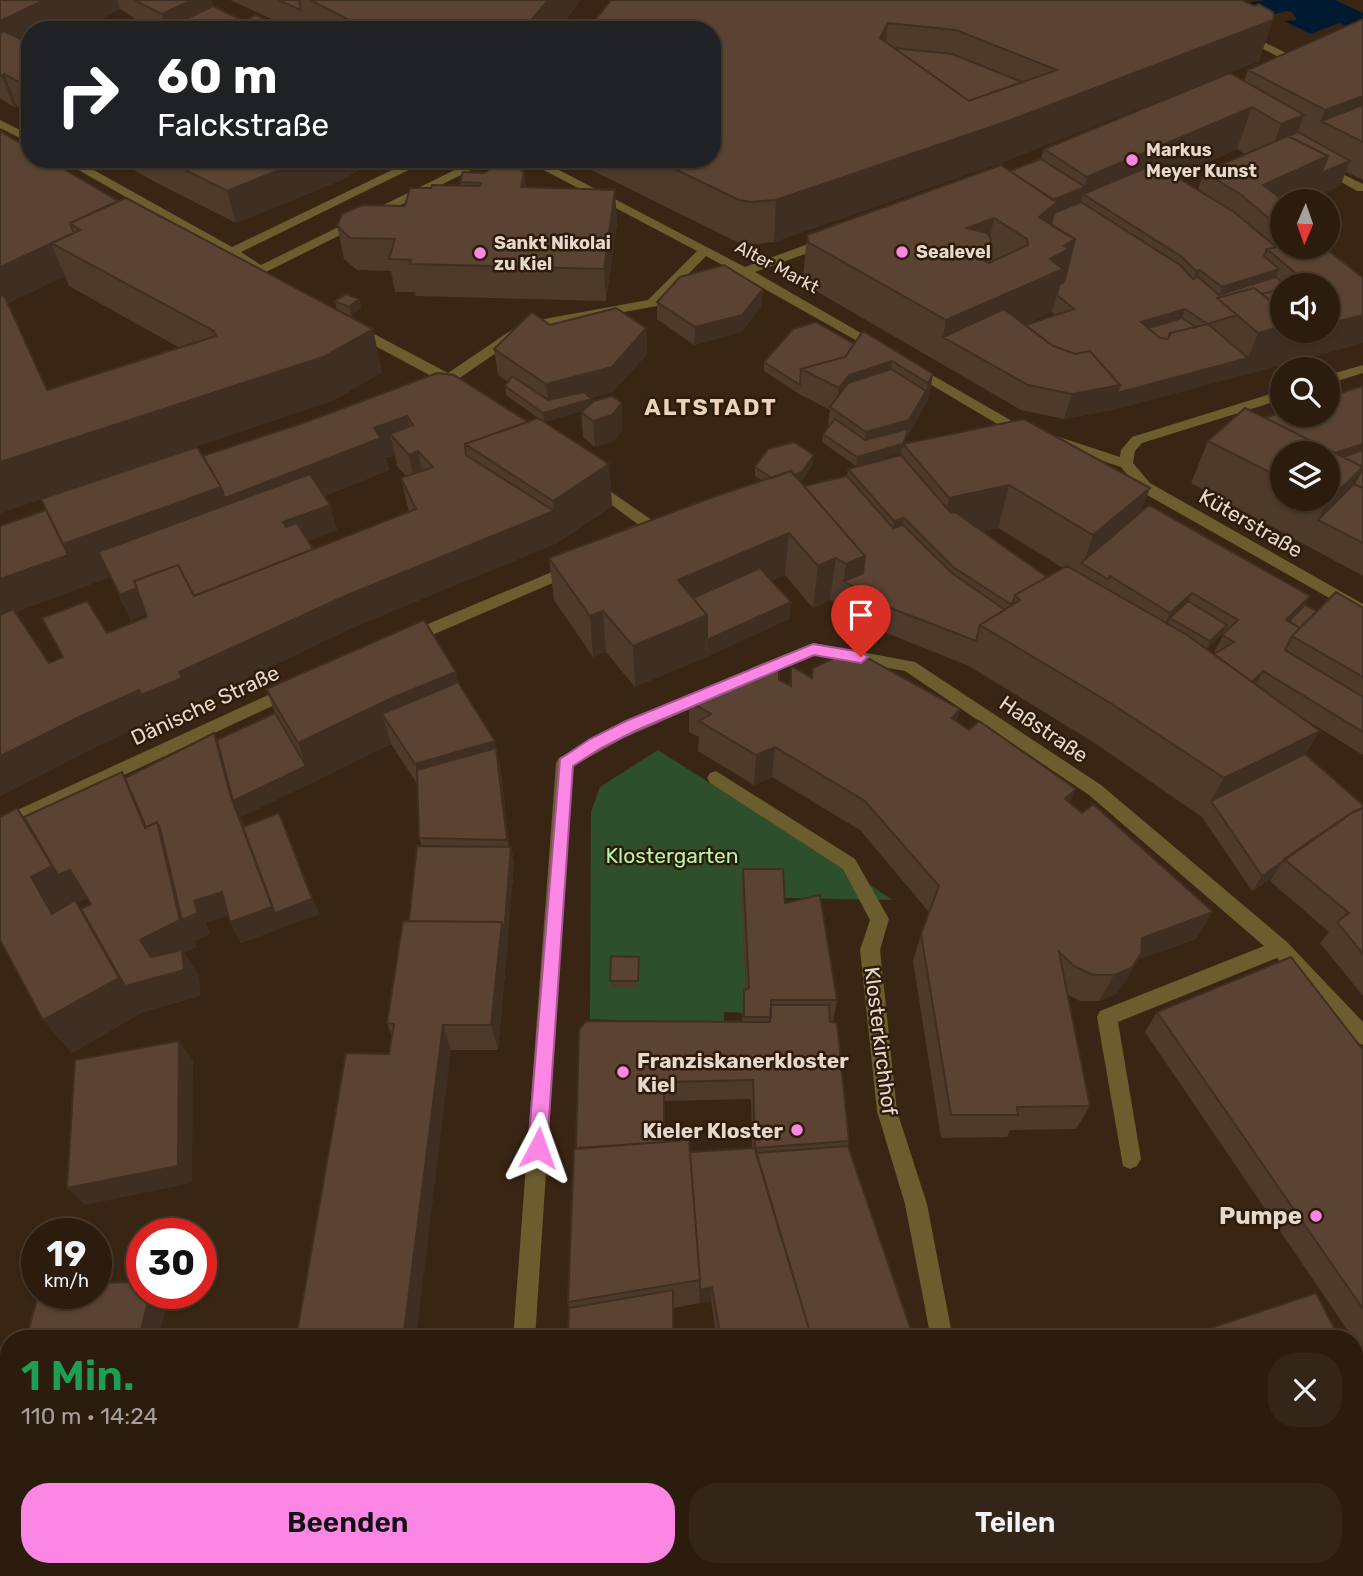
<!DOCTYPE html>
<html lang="de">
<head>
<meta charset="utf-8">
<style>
	:root { --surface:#2b1c0e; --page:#332517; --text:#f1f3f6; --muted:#a6a19e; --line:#473a2e; --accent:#fc86e4 }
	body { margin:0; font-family:Rubik,sans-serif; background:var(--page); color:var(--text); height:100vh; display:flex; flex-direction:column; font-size:26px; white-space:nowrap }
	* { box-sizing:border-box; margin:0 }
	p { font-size:23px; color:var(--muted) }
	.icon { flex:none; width:38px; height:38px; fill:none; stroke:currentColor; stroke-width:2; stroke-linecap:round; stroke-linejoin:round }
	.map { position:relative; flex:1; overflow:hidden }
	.side { position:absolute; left:0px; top:1330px; width:1363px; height:247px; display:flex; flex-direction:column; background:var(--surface); border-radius:28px 28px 0 0; box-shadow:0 2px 5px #0004,0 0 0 2px var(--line) }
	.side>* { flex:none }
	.banner { position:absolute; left:21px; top:21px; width:700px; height:147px; border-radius:28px; box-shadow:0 2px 5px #0004,0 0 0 2px var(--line); background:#202124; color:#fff; overflow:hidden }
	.needle { width:46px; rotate:182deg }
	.buttons { position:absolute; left:1270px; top:189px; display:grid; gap:14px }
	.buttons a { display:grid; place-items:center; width:70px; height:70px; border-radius:50%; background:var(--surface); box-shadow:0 2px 5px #0004,0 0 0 2px var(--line); font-size:35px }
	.speed { position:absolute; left:21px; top:1218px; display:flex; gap:14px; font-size:35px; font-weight:700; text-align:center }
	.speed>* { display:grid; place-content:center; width:91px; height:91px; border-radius:50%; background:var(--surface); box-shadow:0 2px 5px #0004,0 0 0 2px var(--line); line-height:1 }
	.speed small { font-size:18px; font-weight:400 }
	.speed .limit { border:10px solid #d22; background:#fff; color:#111 }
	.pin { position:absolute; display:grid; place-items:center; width:60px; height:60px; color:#fff; margin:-72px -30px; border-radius:50% 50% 50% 0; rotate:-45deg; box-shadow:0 0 7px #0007 }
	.pin .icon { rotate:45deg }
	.me { position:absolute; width:77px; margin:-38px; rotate:4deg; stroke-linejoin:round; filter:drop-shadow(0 0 5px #0008) }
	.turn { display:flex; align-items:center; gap:24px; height:147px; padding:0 21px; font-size:32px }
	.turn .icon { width:91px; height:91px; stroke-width:2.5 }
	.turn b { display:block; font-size:49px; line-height:60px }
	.round { display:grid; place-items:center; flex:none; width:74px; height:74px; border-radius:28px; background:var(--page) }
	.headline { display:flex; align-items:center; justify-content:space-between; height:119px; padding:0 21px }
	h1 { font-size:42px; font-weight:600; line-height:52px; color:#1e9e55 }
	.cta { display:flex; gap:14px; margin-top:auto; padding:14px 21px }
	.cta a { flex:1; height:80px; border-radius:28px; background:var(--accent); color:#111; font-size:28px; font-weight:600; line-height:80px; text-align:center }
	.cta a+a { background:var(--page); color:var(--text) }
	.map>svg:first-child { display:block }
</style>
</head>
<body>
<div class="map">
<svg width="1363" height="1576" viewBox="0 0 1363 1576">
	<rect width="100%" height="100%" fill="#392513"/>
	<path fill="#2d4f2b" d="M658,750L893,900L742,897L747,1013L724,1012V1024L590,1019L591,812L600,787Z"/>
	<path fill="#001b31" d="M1264,0H1335L1363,13V19L1346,26L1339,23L1311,34L1284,21L1297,20L1292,12L1286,11L1272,15L1247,3Z"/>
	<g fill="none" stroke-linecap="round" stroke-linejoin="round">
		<path fill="#6b5d2d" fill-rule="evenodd" d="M561,25L581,30H557V26Z
			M1243,32L1303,61L1304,63L1295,65L1239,37V33Z
			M0,120L30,135V143L0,128Z
			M59,159H74L232,247L415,159H431L241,252L261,265L477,159H493L266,272L270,281L264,285L256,281L254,271L228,255Z
			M523,159H538L745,267L822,239H830V245L755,272L887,348L880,352L875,351L706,256L657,306L531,329L458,379L468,388L461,392L351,333V327H361L448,373L522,323L648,300L697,251Z
			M1324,165L1363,184V191H1357L1320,170L1318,168Z
			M913,364L1019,425L1033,432L1026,437L1009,431L908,371L906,368Z
			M1363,365V373L1328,384V375Z
			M1283,390V399L1142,443L1135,451L1133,463L1150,483L1363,604V617L1140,491L1121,467L1051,444L1049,441L1056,436L1120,457L1121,450L1132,437Z
			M594,480L669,532L672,536L669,540H659L589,488L587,485L589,482Z
			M571,564L579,569L576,573L416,642H404L402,638L404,634Z
			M813,643L915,662L1101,785L1287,942L1363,1022V1045L1356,1042L1277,958L1118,1022L1141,1159L1137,1166L1130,1169L1123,1166L1097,1017L1100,1011L1264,946L1089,795L905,671L814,655L757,678L749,672L751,668Z
			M292,684L300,690L298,694L0,833V818Z
			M709,687L715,688L717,693L715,698L624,738L573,766L535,1339H513L556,763L559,758L612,728Z
			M716,771L855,859L889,919L880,950L897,1111L927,1204L953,1339H931L905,1204L877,1111L860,950L870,920L843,869L710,783L707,778L710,773Z
			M496,1568H520V1576H496Z
			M1005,1568H1029L1032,1576H1008Z"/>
	</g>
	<path fill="#4d3a2b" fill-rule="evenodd" d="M0,0H211L213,6L243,21L286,30H142L136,27L134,18L120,9L80,30H30V113L17,106L14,107L0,98Z
		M230,0H580L560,30H296Z
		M1242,0L1259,61L1000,163L774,242L749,245L737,242L569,159H712L600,14Z
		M1363,19V180L1346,172L1340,186L1304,201H1283V247L1363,278V343L1112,410L1064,419L1021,410L804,284L803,278L807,235L1010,171L1041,159L1044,149L1244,81L1248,70ZM1237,149L1245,154L1204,172L1198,189L1176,176ZM1283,285H1328L1283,331ZM1052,312L1055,315L1025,325H1024Z
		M0,131L382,372L334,400L0,513ZM65,276L69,286L180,348L47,389L8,303Z
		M114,159H379L339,181L236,223L155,182Z
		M524,172L526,187L617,222L606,301L416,296L415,292H395L391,271L357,270L344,259L337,226L405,206L431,188L461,186L460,182L484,173Z
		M359,299L361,308L351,316L337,310L335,301Z
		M657,302L762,306L741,332L694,345L657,319Z
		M550,325L646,328L647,354L613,392L591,398L592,402L623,429L614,441L595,447L583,437L581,411L544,422L506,395L505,386L508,382L498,375L494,349Z
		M854,344L933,374L928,400L906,438L904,444L1141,511L1310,596L1305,605L1317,611L1363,608V755L1295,713L1305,754L1363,805V996L1320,943L1329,932L1270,881L1272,878L1252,891L1202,817L1096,744L969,666L884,632L830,600L813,608L785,575L772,581L789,619L706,657L635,687L606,652L593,657L554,600L549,558L763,481L755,476V467L813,464L802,481H800L804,486L847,476L848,469L901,455V452L856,466L822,442L823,434L829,425L828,424L830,410L799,394L764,371V362ZM998,528L1063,568L1047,577L982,531ZM1223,633L1224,634L1214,652L1216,653L1214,654L1207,649Z
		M437,373L609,464L612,506L557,543L354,627L194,703L197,708L189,712L157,726L154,720L98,746L0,796V526L306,422ZM395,455L397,466L406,476L401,478L409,512L313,549L308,541L337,530L324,496L389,470L386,458ZM110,577L131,620L146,614L147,617L107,633L63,657L49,663L15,612Z
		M1363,386V576L1191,483L1208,441L1266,418ZM1283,453L1328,499H1283Z
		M855,662L960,709L956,721L1070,803L1196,939L1137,960L1126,981L1116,994L1099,1001H1080L1068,995L1090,1106L1076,1129L1010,1130L1007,1137L941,1138L913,961L921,934L929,912L860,830L772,777L754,785L698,751L699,737L689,732V701L779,680L789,686L791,666L812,678Z
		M458,682L501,771L509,847H511L514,863L507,949L498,1050H451L389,1054L392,1037L387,1023L409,921L422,846L419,838L418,785L391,744L241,817L244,826L286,829L319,914L241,943L230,922L228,915L206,923L210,934L195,941L196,947L184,953L199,976L200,996L143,1012L72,1053L43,1020L17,808L24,817L125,778L214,733L217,740L275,713L266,689ZM87,898L91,904L81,909L77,903Z
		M743,869L785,903L837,1000L833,1022L849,1141L848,1146L914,1339H717L711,1301L673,1308H569L568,1302L576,1148L742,1022L744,990L746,989L741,897ZM751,1099L752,1148L690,1152L664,1142V1101Z
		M639,957L638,988H611L610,981Z
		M1157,1012L1363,1050V1353L1145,1032Z
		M872,1568H989L992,1576H875Z
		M1106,1568H1354L1363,1576H1109Z"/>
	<path fill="#3f2f23" d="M44,0H117L120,9L80,30H30V55L0,70V21Z
		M192,0H211L217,23L167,28L162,14Z
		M548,0H580L560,30H523Z
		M1273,20L1259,61L1000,163L774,242L776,200Z
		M888,23L883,64L880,38Z
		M4,74L17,106L14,107L2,76Z
		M1363,96V131L1321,121L1325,110Z
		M1252,107L1237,149L1104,207L1083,194L1087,177Z
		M1304,115L1288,157L1275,141L1281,124Z
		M1328,156L1350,161L1340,186L1304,201H1283L1263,185Z
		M306,159H379L339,181L236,223L227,191Z
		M524,172L528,204L521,187Z
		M1085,187L1076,219L1033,242L1042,205Z
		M615,190L617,222L606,301L604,269Z
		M994,218L988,247L990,246L982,288L976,293L967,228Z
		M1075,239L1064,282L1059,285L1052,312L966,350L943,337L946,320L1050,259L1064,246Z
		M51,244L65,276L0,307V267Z
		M1279,269L1269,294L1218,299L1222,287Z
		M1200,270L1192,295L1187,297L1196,271Z
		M763,289L762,306L741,332L694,345L695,327Z
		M359,299L361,308L351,316L349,307Z
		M1185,309L1179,327L1145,336L1141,322Z
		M1363,315V343L1279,366L1293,333L1302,331H1328V324Z
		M1283,326V331H1294L1279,366L1241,376L1258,333Z
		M646,328L647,354L613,392L549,409L546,384Z
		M373,329L382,372L334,400L0,513V462Z
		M1248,358L1241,376L1112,410L1064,419L1072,394Z
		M892,361L889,386L846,401L836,413L839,388L849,375Z
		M933,374L928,400L906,438L904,446L903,444L901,453L856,466L857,457L864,449L866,432L926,391L928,383Z
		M592,399L593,408L544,422L543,413Z
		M622,403L623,429L614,441L595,447L593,421Z
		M407,416L414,449L390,434L395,455L386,458L389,470L236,530L0,618V579L46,509L374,428Z
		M1363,444V465L1328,455Z
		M418,451L425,483L415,487L409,455Z
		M814,455L813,464L802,481L775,489Z
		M609,464L612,506L557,543L553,501Z
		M1363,467L1341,509L1318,520L1305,545L1327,502Z
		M1009,485L998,528L940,540L949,498Z
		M1150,488L1134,531L1083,564L1093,535Z
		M330,505L337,530L291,548L283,522Z
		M554,511L557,543L354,627L194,703L197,708L157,726L154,720L98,746L0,796V756L81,716L179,672L345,596Z
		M904,518L898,550L888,553L894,521Z
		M789,533L785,575L688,617L678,580Z
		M865,556L860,591L844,581L846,564Z
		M836,558L830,600L813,608L818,566Z
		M181,572L191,597L131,620L120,595Z
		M1192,593L1184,610L1170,618L1167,626L1163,630L1170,613Z
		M1310,596L1301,613L1284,630L1286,620Z
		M791,602L789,619L706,657L707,640Z
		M603,611L606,652L593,657L590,616Z
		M707,615L706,657L635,687L633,646Z
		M1227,625L1223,633L1206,650L1210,641Z
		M1263,671L1254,688L1250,684Z
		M456,672L464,713L382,714L391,744L241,817L277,913L286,829L319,914L241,943L230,922V794L214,733L225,756L306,766L298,743L392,698Z
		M960,709L952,739V718Z
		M1320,731L1295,770L1211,801L1224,778Z
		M495,741L501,771L510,854L511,847L514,863L507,949L498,1050L491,1025L502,922L510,856L507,840L423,793L415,764Z
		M775,747L772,777L754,785L756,755Z
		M122,772L139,801L157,822L194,901L222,892L233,914L206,923L210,934L195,941L196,947L184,953L199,976L200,996L143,1012L72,1053L43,1020L52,914L31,877L17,808L44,846L70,870L89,897L77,903L100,936L158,966L140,940L161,856Z
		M1076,789L1064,818L1065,799Z
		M1282,863L1272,878L1252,891L1262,876Z
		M1213,912L1196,939L1137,960L1126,981L1116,994L1099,1001L1114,975L1142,938Z
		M443,1025L451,1050L416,1339H403Z
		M179,1041L193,1060L192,1183L85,1205L67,1188Z
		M712,1287L711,1301L699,1304L700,1290Z
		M150,1293H164L168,1297L159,1339H139Z
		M81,1568H108L106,1576H79Z
		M433,1568H445L444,1576H432Z"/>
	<path fill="#5a4332" stroke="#3f2f23" stroke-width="2" fill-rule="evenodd" d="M0,0H44L0,21Z
		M134,0H192L162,14Z
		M278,0H299L301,10Z
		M310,0H548L523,30H369Z
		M611,0H1242L1254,6L1259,4L1273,12L1274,16L1273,20L1008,121L776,200L751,202L739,200L654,159H712V30H585L600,14ZM888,23L956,30L1057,70L969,101L880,38Z
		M213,6L243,21L224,30H170L167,28Z
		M256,15L286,30H224Z
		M1363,19V96L1325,110L1248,70Z
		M151,27L156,30H145Z
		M4,31L28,43L30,42V88L4,74L2,76L0,75V34Z
		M894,48L952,54L1022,82L969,101Z
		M1230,73L1304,115L1281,124L1252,107L1087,177L1044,149Z
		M1363,105V142L1321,121Z
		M0,131L30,149V159H47L118,201L70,223L74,233L0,267Z
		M1298,132L1350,161L1321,173L1328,156L1288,136L1275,141Z
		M1288,136L1328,156L1263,185L1284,201H1283V230L1240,194L1204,172Z
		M163,159H306L227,191Z
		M1041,159L1085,187L1053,200L1010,171Z
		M1155,164L1234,212L1276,247L1267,249L1264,256L1279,269L1222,287L1200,270L1196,271L1182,257L1083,194Z
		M1001,165L1057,202L1039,217L1075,239L1064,246L1069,249L1050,259L1063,269L946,320L808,242L807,235ZM994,218L1027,239L1028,245L989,263L970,254L985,250L990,246L991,239L987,233L967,228Z
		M493,167H518L524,172L521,187L615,190L604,269L410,264L411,260L389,259L395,239L350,238L337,226L342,214L362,205L405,206L410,188H431L432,185L480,186L481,183L460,182L463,172L484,173Z
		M126,198L373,329L323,357L0,462V296L4,295L47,390L216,336L214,331L51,243L80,230L70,223Z
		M1081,202L1180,265L1193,279L1198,277L1219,295L1276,277L1286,285H1283V288L1262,294L1254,288L1217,298L1237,315L1208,324L1248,358L1117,393L1120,385L1090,351L1075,354L1053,346L1025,325L1074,309L1057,295L1059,285L1064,282L1075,239L1051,225L1054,213ZM1185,309L1208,324L1170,333L1168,339L1160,338L1141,322Z
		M1283,246V247H1324L1363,278V315L1328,324V285H1291L1305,281L1267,249Z
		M724,265L763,289L742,315L695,327L657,302L680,277Z
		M1254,288L1283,311V326L1258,333L1217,298Z
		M1283,288V311L1262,294Z
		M346,294L359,299L349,307L335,301Z
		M616,308L646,328L612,367L546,384L494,349L532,312L550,325Z
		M1004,309L1053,346L1075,354L1090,351L1120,385L1072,394L1028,385L943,337Z
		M1182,318L1196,327L1170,333L1168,339L1160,338L1148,328Z
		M816,322L854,344L845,357L801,369L800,385L764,362L793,329Z
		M863,331L933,374L928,383L892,361L849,375L839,388L801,369L845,357Z
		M891,369L926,391L909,420L866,432L830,407L848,383Z
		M437,373L454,375L528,422L465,444L466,455L554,511L345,596L179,672L182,677L175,681L141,695L139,690L81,716L0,756V615L13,609L49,663L63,657L42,618L87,601L107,633L147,617L134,581L178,565L194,596L416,509L401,478L433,467L418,451L409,455L390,434L413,425L407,416L374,428L381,438L225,498L221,487L203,456L306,422Z
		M512,376L548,400L584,392L592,399L543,413L505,386Z
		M1363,386V444L1335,453L1266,418L1283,411V415H1328V397Z
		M612,396L622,403L612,415L593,421L581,412L594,401Z
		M1245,408L1363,467L1327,502L1320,499H1328V453H1283V479L1208,441Z
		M538,418L609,464L553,501L465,444Z
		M835,419L865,440L908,429L903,444L857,457L823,434Z
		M1024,419L1150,488L1093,535L1009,485L949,498L903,444Z
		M794,442L814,455L802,472L794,475L791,471L772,478L755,467L768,449Z
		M197,447L221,487L63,544L41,499Z
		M1363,450V467L1343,457Z
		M901,455L951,513L955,512L1047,577L1015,595L1012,605L953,567L904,518L894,521L848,469Z
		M1363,468V488L1354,484Z
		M791,471L865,556L846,564L836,558L818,566L789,533L678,580L707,615L633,646L603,611L590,616L549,558L719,495Z
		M310,474L330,505L283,522L286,527L297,523L313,549L194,596L178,565L134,581L137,588L120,595L98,552Z
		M847,476L893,528L903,525L952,573L1005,610L980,625L976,641L888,607L844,581L863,573L865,556L804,486Z
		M1354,484L1363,488V543L1318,520Z
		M1149,505L1310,596L1286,620L1300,628L1292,636L1285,650L1363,697V732L1263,671L1252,682L1214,654L1234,642L1222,635L1238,620L1192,593L1170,613L1110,576L1108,579L1081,563Z
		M46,510L68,555L0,579V526Z
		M1067,566L1187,635L1320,731L1224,778L1112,704L980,625L1020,600L1015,595Z
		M760,568L791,602L707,640V615L693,598Z
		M1336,592L1363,608V677L1292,636Z
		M1188,601L1227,625L1210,641L1170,618Z
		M1305,605L1317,611L1300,628L1289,621Z
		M424,620L456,672L392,698L298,743L266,689Z
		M842,654L855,662L862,655L960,709L952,718L969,730L979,721L1076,789L1065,799L1082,813L1093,804L1213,912L1142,938L1141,954L1131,968L1114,975H1093L1074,966L1059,952L1090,1106L1017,1107L1018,1115H951L921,934L939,886L865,801L775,747L756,755L699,721L711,714L689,701L779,660V680L791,686V666L812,678L813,668Z
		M458,682L495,741L415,764L382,714Z
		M275,713L306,766L233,801L217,740Z
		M214,733L230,794L272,907L230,922L222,892L194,901L198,913L182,920L160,828L157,822L146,827L125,778Z
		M496,748L507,840L419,838L417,770Z
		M1305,754L1363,805V808L1353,812L1262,876L1211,801Z
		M122,772L145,828L157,822L180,920L140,940L151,957L182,950L184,970L125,986L81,909L91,904L70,870L58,875L24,817Z
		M17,808L52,866L31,877L52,914L75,900L119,978L43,1020L0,940V817Z
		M1363,808V954L1337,922L1349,913L1284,859L1353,812Z
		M279,813L312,899L275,913L243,827Z
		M417,846L511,847L504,934L502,922L409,921Z
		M743,869H783L785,903L820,895L837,1000H771V1017H744V990L749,988Z
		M403,921L502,922L491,1025H443L403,1339H296L346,1053L389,1054L394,1024L387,1023Z
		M611,956L639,957L638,981H610Z
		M1291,957L1363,1050V1309L1157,1012Z
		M771,1005H829L830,1022L837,1023L849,1141L755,1148L753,1080L664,1082V1142L576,1148L579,1030L586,1021L770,1022Z
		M179,1041L178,1166L67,1188L75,1060Z
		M689,1140L700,1280L568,1302L574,1149Z
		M848,1146L914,1339H812L756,1153Z
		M755,1148L812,1339H721L712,1287L700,1290V1280L690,1152Z
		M142,1282V1293H150L139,1339H26L39,1293H96V1283Z
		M673,1290V1339H568L569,1308Z
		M1316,1293L1340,1339H1178Z
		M1363,1354V1576H1126L1123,1568H1354V1357Z
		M9,1402V1431H1Z
		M0,1431H9V1568H81L79,1576H0Z
		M343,1568H433L432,1576H341Z
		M579,1568H697V1576H579Z
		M875,1568H989L992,1576H878Z"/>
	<path fill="#fc86e4" stroke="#a45794" stroke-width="2" d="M813,644L861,652L868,657L861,663L814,655L637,730L601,748L573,766L547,1148L545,1154L538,1157L531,1154L528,1148L560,759L590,739L626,721Z"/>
	<g fill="#fc86e4" stroke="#2f1b0a" stroke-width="2.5">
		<circle cx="1132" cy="160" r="7"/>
		<circle cx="902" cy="252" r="7"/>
		<circle cx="480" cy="253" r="7"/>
		<circle cx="623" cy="1072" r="7"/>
		<circle cx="797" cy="1130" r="7"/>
		<circle cx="1316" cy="1216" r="7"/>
	</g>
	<g text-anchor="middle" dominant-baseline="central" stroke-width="5" stroke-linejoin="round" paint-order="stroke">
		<g font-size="18" font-weight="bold" fill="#e5d8cd" stroke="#2f1b0a" text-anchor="start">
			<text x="1146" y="150">Markus<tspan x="1146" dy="21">Meyer Kunst</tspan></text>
			<text x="494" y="243">Sankt Nikolai<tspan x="494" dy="21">zu Kiel</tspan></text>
			<text x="916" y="252">Sealevel</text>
		</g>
		<g font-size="18" fill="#e5d8cd" stroke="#2f1b0a">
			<text transform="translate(777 267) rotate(28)">Alter Markt</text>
		</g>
		<g font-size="21" fill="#e5d8cd" stroke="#2f1b0a">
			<text transform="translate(1251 523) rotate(30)">Küterstraße</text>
			<text transform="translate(205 705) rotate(-25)">Dänische Straße</text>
			<text transform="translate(1044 729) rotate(34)">Haßstraße</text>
			<text transform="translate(881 1041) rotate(83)">Klosterkirchhof</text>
		</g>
		<g font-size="21" fill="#b1f7ab" stroke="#2f1b0a">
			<text x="672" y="855">Klostergarten</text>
		</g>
		<g font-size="21" font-weight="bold" fill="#e5d8cd" stroke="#2f1b0a" text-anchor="start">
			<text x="637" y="1060">Franziskanerkloster<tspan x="637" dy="24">Kiel</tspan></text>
			<text x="783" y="1130" text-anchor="end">Kieler Kloster</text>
		</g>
		<g font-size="23" font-weight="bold" letter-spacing="2" fill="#ecd1bb" stroke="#2f1b0a">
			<text x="711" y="407">ALTSTADT</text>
		</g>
		<g font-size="24" font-weight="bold" fill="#e5d8cd" stroke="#2f1b0a" text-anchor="end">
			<text x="1302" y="1216">Pumpe</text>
		</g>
	</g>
</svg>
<div class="buttons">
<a><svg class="needle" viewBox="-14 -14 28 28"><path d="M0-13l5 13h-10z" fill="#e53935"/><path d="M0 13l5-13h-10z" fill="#a6a19e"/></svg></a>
<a><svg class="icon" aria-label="sound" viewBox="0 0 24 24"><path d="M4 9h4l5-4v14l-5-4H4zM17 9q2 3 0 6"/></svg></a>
<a><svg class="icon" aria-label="search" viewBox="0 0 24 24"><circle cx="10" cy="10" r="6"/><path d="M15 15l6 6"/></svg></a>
<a><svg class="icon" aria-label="layers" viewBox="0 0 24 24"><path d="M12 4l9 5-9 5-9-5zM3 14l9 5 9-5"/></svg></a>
</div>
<div class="speed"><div>19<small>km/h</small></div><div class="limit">30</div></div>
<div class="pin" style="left:861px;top:657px;background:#d93025"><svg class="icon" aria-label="arrive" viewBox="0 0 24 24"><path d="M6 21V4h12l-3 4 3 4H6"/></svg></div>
<svg class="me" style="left:538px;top:1148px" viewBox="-20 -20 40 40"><path d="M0-17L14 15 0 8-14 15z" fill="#fc86e4" stroke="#fff" stroke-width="4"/></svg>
<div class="banner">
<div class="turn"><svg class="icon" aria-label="right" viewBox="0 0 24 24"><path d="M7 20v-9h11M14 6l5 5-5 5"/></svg><div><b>60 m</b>Falckstraße</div></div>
</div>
<section class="side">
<div class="headline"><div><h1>1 Min.</h1><p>110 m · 14:24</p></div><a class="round"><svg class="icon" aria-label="close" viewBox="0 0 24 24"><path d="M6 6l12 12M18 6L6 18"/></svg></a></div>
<div class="cta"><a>Beenden</a><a>Teilen</a></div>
</section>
</div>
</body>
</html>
